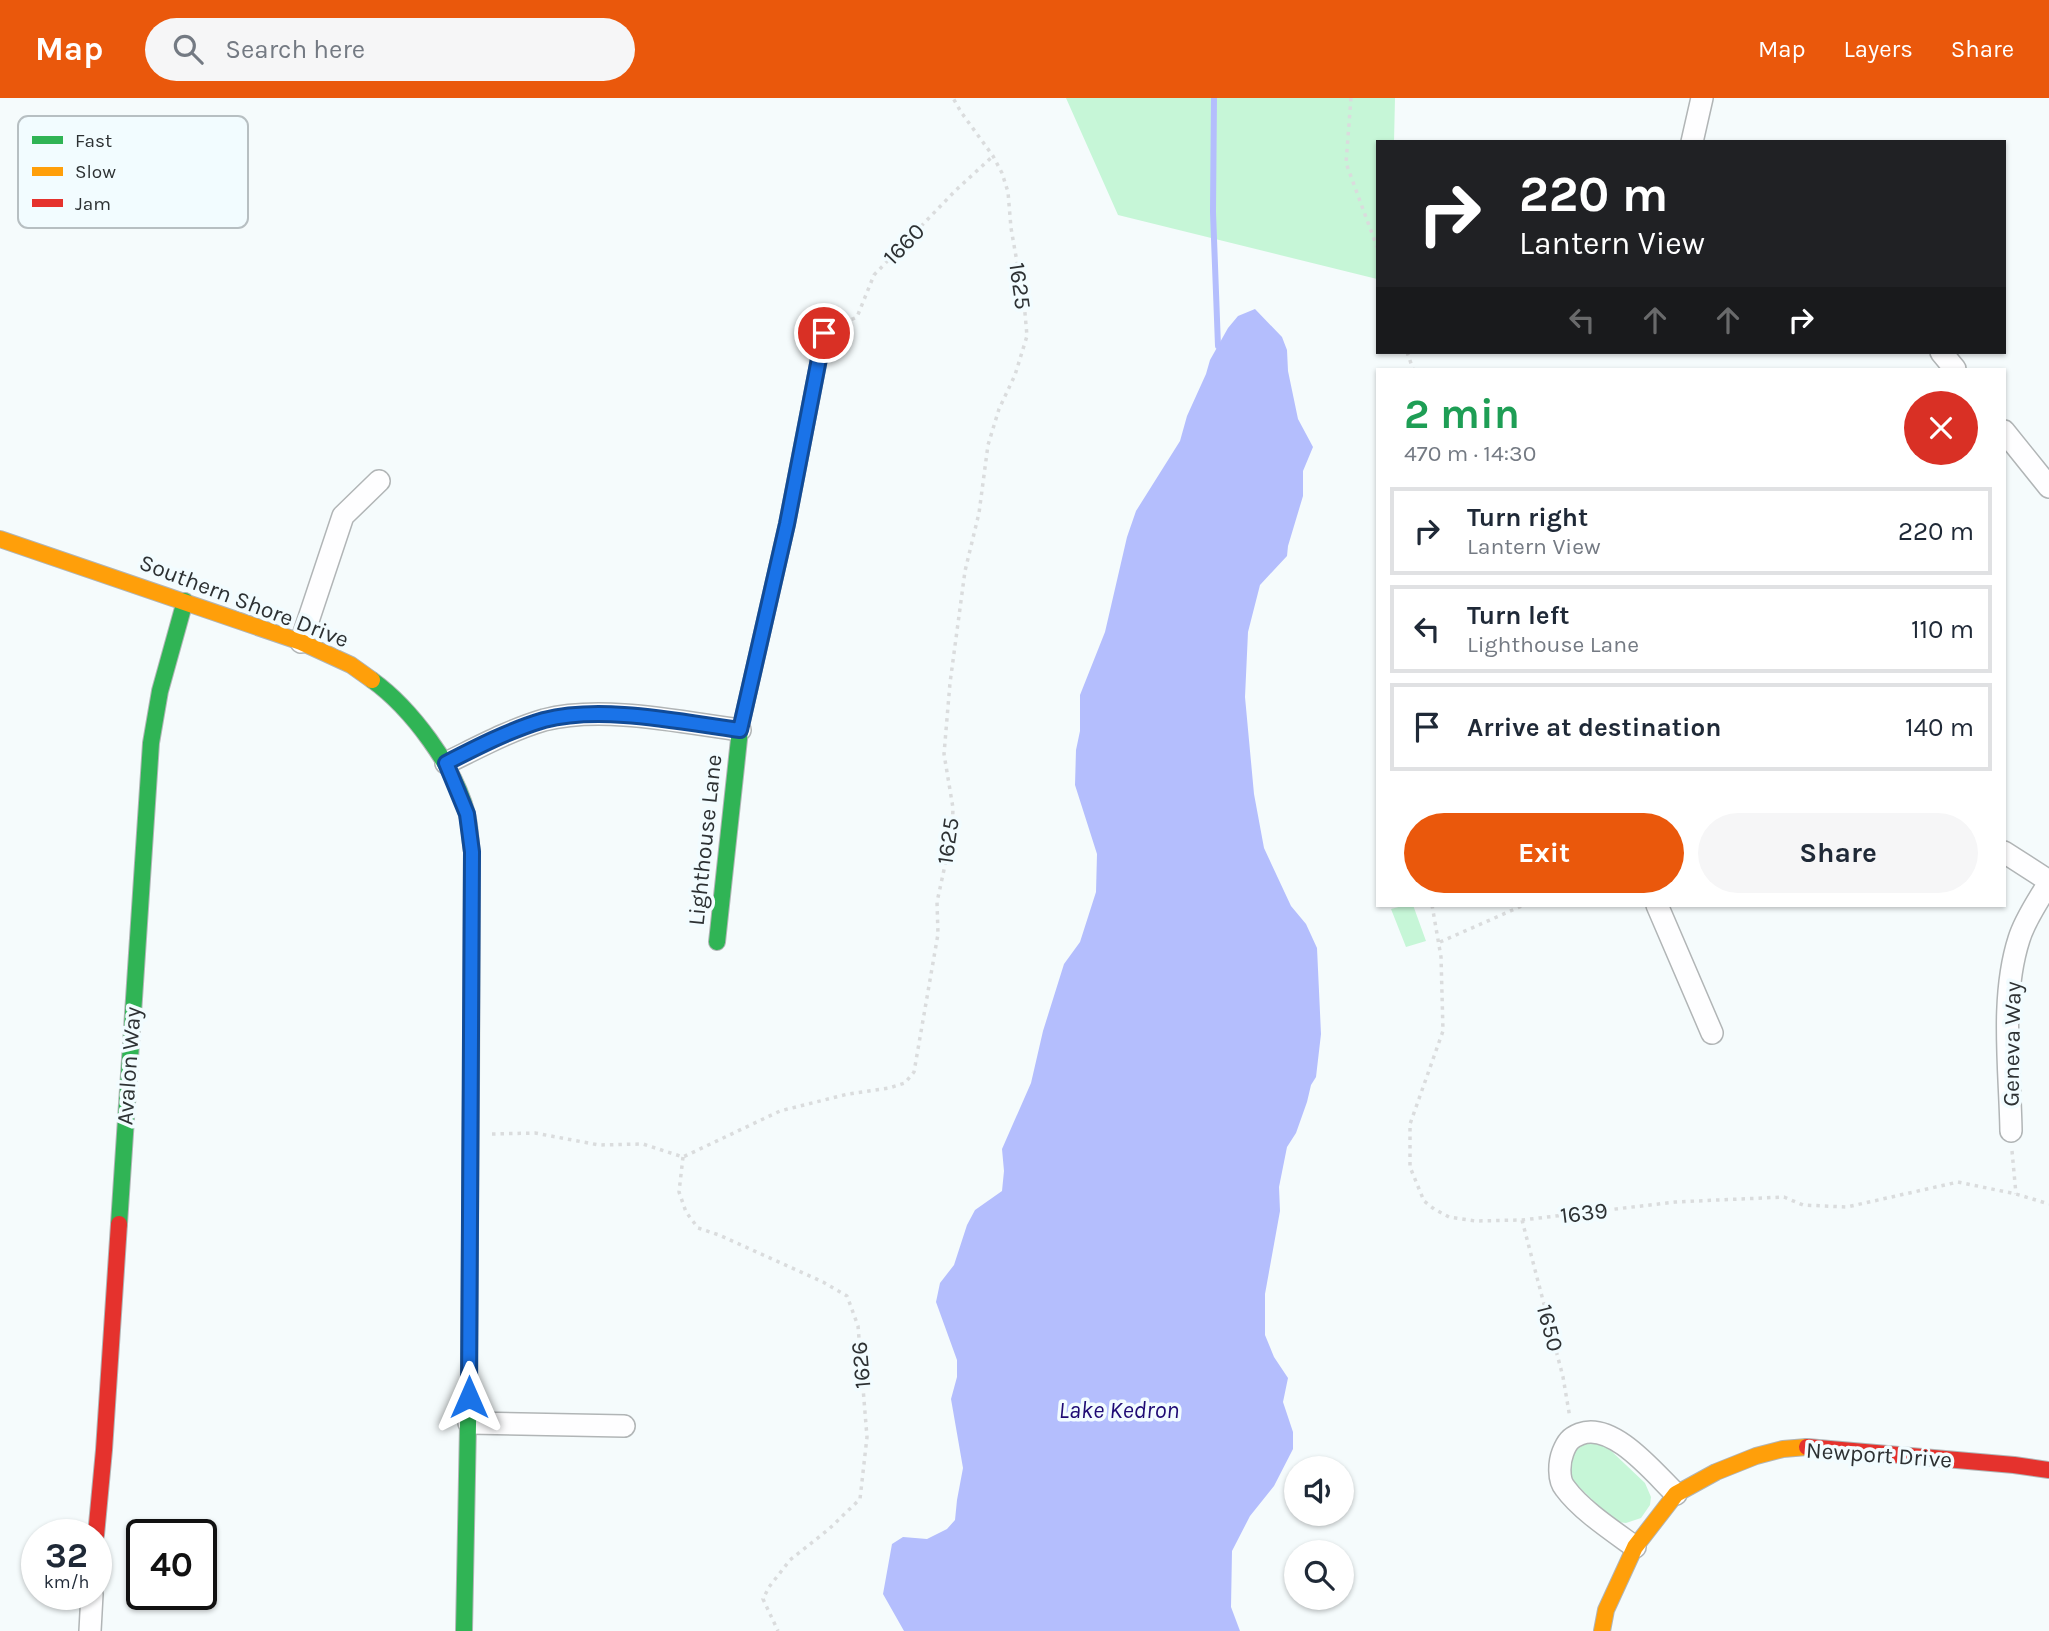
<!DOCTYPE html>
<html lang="en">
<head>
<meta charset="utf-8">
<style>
	:root { --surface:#fff; --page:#f6f6f7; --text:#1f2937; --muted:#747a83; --line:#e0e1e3; --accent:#ea580c }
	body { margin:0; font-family:Karla,sans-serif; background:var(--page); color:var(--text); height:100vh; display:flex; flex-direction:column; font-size:26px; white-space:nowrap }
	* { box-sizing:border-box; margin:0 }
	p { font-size:23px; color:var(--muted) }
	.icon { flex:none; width:38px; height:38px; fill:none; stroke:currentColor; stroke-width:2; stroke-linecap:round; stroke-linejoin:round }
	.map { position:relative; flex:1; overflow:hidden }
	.side { position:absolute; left:1376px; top:270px; width:630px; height:539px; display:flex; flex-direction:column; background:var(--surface); border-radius:0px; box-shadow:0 2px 5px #0004 }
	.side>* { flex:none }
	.guide { position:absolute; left:1376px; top:42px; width:630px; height:214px; border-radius:0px; box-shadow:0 2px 5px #0004; background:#202124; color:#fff; overflow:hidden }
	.buttons { position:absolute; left:1284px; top:1358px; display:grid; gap:14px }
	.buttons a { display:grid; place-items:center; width:70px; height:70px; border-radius:50%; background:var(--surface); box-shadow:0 2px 5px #0004; font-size:35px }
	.speed { position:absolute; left:21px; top:1421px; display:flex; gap:14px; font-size:35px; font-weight:700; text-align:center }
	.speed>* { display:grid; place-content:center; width:91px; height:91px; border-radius:50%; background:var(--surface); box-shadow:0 2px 5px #0004; line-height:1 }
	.speed small { font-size:18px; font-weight:400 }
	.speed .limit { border:4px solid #111; border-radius:10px; background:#fff; color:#111 }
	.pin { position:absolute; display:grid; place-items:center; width:60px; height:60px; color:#fff; margin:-30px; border:4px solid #fff; border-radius:50%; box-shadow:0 2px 7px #0007 }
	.me { position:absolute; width:77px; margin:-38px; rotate:0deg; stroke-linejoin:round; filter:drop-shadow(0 0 5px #0008) }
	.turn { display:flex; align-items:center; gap:24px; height:147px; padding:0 28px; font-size:32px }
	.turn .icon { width:91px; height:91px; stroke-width:2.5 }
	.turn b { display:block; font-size:49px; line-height:60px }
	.lanes { display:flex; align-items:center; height:66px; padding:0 28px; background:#0003; justify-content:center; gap:35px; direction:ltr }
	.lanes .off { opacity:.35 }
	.round { display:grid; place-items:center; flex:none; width:74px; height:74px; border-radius:37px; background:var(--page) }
	.summary { display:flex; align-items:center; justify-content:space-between; height:119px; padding:0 28px }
	h1 { font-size:42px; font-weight:700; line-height:52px; color:#1e9e55 }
	.button { display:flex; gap:14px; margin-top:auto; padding:14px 28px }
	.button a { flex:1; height:80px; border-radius:42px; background:var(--accent); color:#fff; font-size:28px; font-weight:700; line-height:80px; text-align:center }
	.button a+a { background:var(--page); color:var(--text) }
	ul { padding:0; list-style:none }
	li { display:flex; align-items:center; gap:21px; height:88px; margin:0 14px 10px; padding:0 14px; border:4px solid var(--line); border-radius:0px }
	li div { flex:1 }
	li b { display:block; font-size:26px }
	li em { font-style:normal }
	header { display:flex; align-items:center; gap:42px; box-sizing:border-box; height:98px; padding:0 35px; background:var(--accent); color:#fff }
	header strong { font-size:33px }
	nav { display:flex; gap:38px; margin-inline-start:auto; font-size:24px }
	.search { width:490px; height:63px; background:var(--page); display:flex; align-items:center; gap:18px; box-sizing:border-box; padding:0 24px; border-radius:38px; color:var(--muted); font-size:26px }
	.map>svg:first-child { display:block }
</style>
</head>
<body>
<header>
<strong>Map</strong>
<div class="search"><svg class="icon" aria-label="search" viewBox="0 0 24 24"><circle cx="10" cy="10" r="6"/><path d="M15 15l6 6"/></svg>Search here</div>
<nav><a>Map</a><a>Layers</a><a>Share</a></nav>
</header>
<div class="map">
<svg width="2049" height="1533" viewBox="0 0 2049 1533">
	<rect width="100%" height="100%" fill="#f5fbfc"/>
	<path fill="#c6f6d7" d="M1066,0H1395L1394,44H1377V181L1118,117Z
		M1406,807H1413L1426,843L1406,849L1391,811Z
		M1590,1344L1606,1348L1645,1385L1651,1399L1650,1407L1641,1420L1626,1425L1618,1424L1611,1420L1573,1383C1564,1365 1572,1349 1590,1344Z"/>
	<path fill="#b4befd" d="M1255,211L1282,239L1287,252L1288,273L1298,321L1313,349L1303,373V398L1288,448L1287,458L1260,487L1248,534L1245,599L1254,696L1264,750L1291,808L1306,826L1317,850L1321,936L1316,979L1311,987L1307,1004L1296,1035L1287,1049L1279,1089L1280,1113L1265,1196V1237L1274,1259L1288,1280L1283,1304L1293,1334V1351L1274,1388L1250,1418L1232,1453L1231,1509L1240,1533H904L883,1496L892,1446L903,1439L927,1441L947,1431L955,1422L957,1402L963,1370L951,1301L957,1279V1262L936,1204L940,1185L954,1167L967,1127L975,1112L1002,1093L1004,1073L1002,1051L1031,985L1043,933L1064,866L1080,844L1096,794L1097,756L1075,687L1076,652L1080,633V597L1105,534L1127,439L1136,413L1180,343L1187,318L1206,276L1210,262L1228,230L1238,218Z"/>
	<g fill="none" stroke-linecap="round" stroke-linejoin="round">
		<path stroke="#b4befd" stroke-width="6" d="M1214,0L1213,114L1218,248"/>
		<defs>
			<path id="street" d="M1692,44L1702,0
				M1941,254L1955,271
				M2004,333L2049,389
				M301,544L343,418L379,383
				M446,665C477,650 510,632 544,622C602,607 681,624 740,632
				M2004,754L2049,783
				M1657,807L1712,935
				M2011,1033C2010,972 2000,900 2019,841C2025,821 2039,802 2049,784
				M469,1325L624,1328
				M1635,1449C1613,1433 1581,1412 1565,1390C1558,1382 1559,1364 1563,1354C1567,1344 1570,1340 1580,1336C1613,1323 1655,1376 1676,1396
				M90,1533L92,1496"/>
			<path id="fast" d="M372,582C411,610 455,669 467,716C470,728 470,742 472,754L471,991
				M717,844L740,632L787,426L824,235
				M119,1126L151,645L160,593L185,503
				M464,1533L469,1275"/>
			<path id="slow" d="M0,441L301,544L351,567L372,582
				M469,1275L471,991
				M1602,1533L1606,1512L1635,1449L1676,1396L1716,1374L1756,1358L1783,1351L1807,1349"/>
			<path id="jam" d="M1807,1349L2014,1367L2049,1372
				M96,1437L104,1352L119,1126"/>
		</defs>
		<use href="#street" stroke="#b1b5b6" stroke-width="24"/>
		<use href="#fast" stroke="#b1b5b6" stroke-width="18"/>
		<use href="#slow" stroke="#b1b5b6" stroke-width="18"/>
		<use href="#jam" stroke="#b1b5b6" stroke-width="18"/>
		<path stroke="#dadcdd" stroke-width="3.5" stroke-dasharray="3.5 5" stroke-linecap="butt" d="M1351,0L1346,65L1377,149
			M844,225L857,219L874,177L955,93L993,58
			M1407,254L1413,271
			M1432,807L1441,859L1443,933L1410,1026V1069L1424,1103L1434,1111L1449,1119L1475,1123L1522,1122L1675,1104L1784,1099L1803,1107L1847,1109L1958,1084L2016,1096L2049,1106
			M1440,844L1524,807
			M492,1036L535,1035L599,1047L643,1046L683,1059L780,1013L848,996L889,990L905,985L914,974L938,836L937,804L952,735L953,710L944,656L950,585L965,473L979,415L988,347L999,311L1015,277L1027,238L1024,204L1011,130L1008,94L1002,75L993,58L961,14L953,0
			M2012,1053L2016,1096
			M683,1059L679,1094L686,1114L698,1130L719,1137L823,1184L847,1198L858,1228L867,1339L860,1401L829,1431L790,1462L769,1489L763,1501L778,1533
			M1522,1122L1563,1279L1570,1320"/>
		<use href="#street" stroke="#fefeff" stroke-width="21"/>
		<use href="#fast" stroke="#30b455" stroke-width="16"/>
		<use href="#slow" stroke="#ff9f0a" stroke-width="16"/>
		<use href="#jam" stroke="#e5322d" stroke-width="16"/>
	</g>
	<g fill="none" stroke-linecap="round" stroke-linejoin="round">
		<defs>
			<path id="route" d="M469,1299L472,754L467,716L446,665C477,649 510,632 544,622C602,607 681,624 740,632L787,426L824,235"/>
		</defs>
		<use href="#route" stroke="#114b97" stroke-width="18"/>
		<use href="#route" stroke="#1a73e8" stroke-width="12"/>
	</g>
	<g text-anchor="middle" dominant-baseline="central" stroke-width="7" stroke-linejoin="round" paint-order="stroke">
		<g font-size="23" fill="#2d3133" stroke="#f2fcff">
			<text transform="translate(904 146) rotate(-46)">1660</text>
			<text transform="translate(1020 188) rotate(82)">1625</text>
			<text transform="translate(244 503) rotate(21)">Southern Shore Drive</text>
			<text transform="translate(705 742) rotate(-84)">Lighthouse Lane</text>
			<text transform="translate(948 743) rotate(-82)">1625</text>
			<text transform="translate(2012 946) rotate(-89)">Geneva Way</text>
			<text transform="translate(129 968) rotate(-86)">Avalon Way</text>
			<text transform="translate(1584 1115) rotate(-7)">1639</text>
			<text transform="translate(1550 1230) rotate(75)">1650</text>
			<text transform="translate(861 1267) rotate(-95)">1626</text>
			<text transform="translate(1879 1357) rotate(4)">Newport Drive</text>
		</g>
		<g font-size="24" font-style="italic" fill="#1f0b74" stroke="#f2fcff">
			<text x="1119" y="1312">Lake Kedron</text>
		</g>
	</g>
	<rect x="18" y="18" width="230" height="112" rx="10" fill="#f2fcff" stroke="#b7bfc2" stroke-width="2"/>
	<rect x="32" y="38" width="31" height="8" fill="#30b455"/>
	<rect x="32" y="69" width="31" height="9" fill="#ff9f0a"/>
	<rect x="32" y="101" width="31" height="8" fill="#e5322d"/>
	<g font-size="19" fill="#2d3133">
		<text x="75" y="49">Fast</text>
		<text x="75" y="80">Slow</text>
		<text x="75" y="112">Jam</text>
	</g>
</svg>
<div class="buttons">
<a><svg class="icon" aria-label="sound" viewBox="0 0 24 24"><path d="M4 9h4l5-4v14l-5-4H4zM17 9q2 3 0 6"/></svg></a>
<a><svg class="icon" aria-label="search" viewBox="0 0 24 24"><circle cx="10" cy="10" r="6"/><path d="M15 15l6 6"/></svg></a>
</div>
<div class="speed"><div>32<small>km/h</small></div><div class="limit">40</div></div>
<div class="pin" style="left:824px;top:235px;background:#d93025"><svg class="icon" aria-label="arrive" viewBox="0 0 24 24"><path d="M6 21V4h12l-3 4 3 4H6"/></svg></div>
<svg class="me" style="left:469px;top:1299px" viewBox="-20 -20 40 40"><path d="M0-17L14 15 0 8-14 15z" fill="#1a73e8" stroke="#fff" stroke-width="4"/></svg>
<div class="guide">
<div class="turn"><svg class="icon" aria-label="right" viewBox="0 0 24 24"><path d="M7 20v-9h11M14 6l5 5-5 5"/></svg><div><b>220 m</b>Lantern View</div></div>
<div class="lanes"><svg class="icon off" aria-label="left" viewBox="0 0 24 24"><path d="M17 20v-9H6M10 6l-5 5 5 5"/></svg><svg class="icon off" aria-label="ahead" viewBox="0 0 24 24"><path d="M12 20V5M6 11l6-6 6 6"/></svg><svg class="icon off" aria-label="ahead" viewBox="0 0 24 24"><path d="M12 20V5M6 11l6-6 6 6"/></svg><svg class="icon" aria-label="right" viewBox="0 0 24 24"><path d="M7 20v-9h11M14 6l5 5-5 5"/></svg></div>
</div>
<section class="side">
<div class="summary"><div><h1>2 min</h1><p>470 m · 14:30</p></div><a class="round" style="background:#d93025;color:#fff"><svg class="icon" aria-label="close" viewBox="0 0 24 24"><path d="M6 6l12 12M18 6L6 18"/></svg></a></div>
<ul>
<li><svg class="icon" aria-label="right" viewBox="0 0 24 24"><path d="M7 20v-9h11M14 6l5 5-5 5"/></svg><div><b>Turn right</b><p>Lantern View</p></div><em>220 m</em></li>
<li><svg class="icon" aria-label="left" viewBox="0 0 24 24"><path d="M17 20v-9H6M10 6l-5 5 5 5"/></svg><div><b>Turn left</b><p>Lighthouse Lane</p></div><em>110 m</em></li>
<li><svg class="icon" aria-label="arrive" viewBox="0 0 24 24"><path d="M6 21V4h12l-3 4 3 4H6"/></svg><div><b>Arrive at destination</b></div><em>140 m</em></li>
</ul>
<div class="button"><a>Exit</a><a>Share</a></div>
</section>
</div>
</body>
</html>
